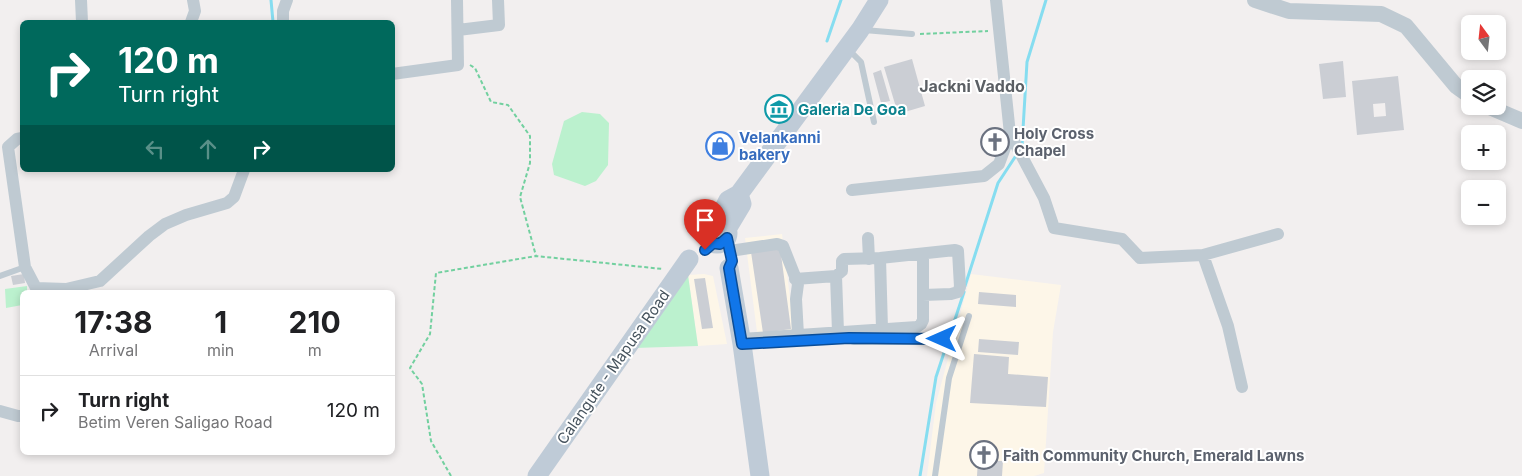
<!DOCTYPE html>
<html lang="en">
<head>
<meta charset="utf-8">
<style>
	:root { --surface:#fff; --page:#f6f6f6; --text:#202124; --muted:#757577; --line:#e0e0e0 }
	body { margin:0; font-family:Inter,sans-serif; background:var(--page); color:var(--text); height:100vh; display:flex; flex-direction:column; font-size:19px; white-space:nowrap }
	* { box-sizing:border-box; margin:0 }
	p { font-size:16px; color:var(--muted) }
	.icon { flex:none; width:28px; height:28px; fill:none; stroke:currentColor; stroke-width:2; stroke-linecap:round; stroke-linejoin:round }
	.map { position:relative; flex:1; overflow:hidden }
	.panel { position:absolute; left:20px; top:290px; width:375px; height:165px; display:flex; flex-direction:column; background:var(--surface); border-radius:8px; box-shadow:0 2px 8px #0003 }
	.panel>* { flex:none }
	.guide { position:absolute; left:20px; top:20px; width:375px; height:152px; border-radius:8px; box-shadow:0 2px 8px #0003; background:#00695c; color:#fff; overflow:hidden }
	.needle { width:32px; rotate:345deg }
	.buttons { position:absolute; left:1461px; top:15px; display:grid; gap:10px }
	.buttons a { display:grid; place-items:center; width:45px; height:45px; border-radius:8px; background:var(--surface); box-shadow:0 2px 8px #0003; font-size:25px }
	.pin { position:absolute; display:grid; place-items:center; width:42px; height:42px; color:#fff; margin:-51px -21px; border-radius:50% 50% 50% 0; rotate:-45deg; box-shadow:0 0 5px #0007 }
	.pin .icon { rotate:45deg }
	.me { position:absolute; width:55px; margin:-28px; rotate:270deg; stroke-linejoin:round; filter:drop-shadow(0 0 4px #0008) }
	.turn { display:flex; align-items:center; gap:18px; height:105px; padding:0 15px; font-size:22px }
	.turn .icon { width:65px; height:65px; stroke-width:2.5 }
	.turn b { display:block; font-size:35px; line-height:42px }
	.lanes { display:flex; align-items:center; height:48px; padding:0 15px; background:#0003; justify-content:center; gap:25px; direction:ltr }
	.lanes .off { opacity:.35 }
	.eta { display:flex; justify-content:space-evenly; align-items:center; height:85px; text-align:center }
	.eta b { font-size:30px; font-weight:700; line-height:35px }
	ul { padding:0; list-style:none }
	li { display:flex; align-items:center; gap:15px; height:70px; padding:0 15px; border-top:1px solid var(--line) }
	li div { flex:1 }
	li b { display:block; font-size:19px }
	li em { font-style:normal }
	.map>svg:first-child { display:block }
</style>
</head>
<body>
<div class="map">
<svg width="1522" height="476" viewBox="0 0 1522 476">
	<rect width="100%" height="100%" fill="#f2efef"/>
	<path fill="#fdf6e8" d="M782,234L795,338L758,340L745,238Z
		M704,274L713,276L727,344L698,346L688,275Z
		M971,274L1061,285L1053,332L1044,473L1034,476H927L936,403Z"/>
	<path fill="#bbf1ce" d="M582,112L600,114L609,123L608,165L596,181L585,186L554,175L552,164L564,121Z
		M688,275L698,346L634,348Z
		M27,286V292H22V305L6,308L5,289Z"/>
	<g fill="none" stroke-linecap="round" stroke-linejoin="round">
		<path stroke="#86ddf0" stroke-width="3" d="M271,0L273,22
			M827,41L841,0
			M1022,146L1027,62L1046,0
			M965,286L998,183L1017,154
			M920,476L936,377L964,292"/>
	</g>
	<path fill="#cbced4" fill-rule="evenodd" d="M912,59L925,106L898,114L884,67Z
		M1343,61L1346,97L1323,99L1319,64Z
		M881,70L890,101L881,103L873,73Z
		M1398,76L1404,130L1357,135L1352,81ZM1385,103L1386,116L1374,117L1373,104Z
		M1000,135L1001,148L990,149L989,136Z
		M780,247L791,329L763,333L751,252Z
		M24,274L25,283L13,285L11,276Z
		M705,278L713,328L702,329L694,279Z
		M979,292L1016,295V307L978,304Z
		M979,339L1019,342L1018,355L978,352Z
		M974,354L1009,357L1008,374L1048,377L1046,407L970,403Z
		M978,460L1003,461L1002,476H977Z"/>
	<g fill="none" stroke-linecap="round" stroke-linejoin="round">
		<path stroke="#72d09f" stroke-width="2" stroke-dasharray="4 2.5" stroke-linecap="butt" d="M920,34L988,31
			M470,65L475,68L491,102L508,105L530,136V163L520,197L536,256
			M451,476L431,441L422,384L410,368L430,334L436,273L536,256L663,269"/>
		<path stroke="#bfcad2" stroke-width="6" d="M864,30L912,34
			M848,49L861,62L874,122
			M0,276L25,267
			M935,476L949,378L969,316"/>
		<path stroke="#bfcad2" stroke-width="12" d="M81,0L82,22
			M996,0L1010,134L1044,198L1054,228L1122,239L1140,258L1203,255L1228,326L1242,387
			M191,22L195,11L193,0
			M283,22V11L287,0
			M458,30L499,25L498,0
			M392,74L458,65L457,0
			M22,138L17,139L8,147L25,267L36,288V292
			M852,190L984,176L999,164L1010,134
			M868,238L869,259
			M730,251L777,244L783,246L798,284L796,299L798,335
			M1203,255L1278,234
			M880,258L882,329
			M836,276L842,271V261L844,259L880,258L955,250L958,251L960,287L958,292L951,294L923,295
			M795,279L836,276L838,332
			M36,288L66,289L100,281L149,236L165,224L186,215L227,203L234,197L244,170
			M741,339L917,327L921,324L923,320V254
			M854,339H941
			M0,411L18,416H22"/>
		<path stroke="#bfcad2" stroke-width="16" d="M1255,0L1289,11L1381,14L1406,26L1456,86L1470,96
			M1487,106L1522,121"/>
		<path stroke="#bfcbd7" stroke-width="19" d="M739,194L860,30L879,0
			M717,222L728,200L739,194L742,204L727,229
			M706 233a11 11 0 1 1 22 0a11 11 0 1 1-22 0Z
			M729,268L742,344L760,476
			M537,476L689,259"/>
	</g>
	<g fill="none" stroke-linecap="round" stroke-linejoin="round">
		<defs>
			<path id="route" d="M705,250L713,243L720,244L727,238L732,261L729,268L742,344L849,338L942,339"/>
		</defs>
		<use href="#route" stroke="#0b4d97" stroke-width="12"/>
		<use href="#route" stroke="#1176e9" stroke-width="9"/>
	</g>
	<defs>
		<symbol id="museum-ring" viewBox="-11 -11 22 22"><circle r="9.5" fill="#fff" stroke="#0f9aa8" stroke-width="1.5"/><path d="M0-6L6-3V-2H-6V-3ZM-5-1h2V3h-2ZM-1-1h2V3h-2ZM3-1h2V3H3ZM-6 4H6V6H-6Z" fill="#0f9aa8"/></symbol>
		<symbol id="church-ring" viewBox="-11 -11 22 22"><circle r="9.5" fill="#fff" stroke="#6b7280" stroke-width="1.5"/><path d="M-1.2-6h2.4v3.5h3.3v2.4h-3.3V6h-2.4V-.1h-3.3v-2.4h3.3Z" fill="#6b7280"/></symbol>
		<symbol id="shop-ring" viewBox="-11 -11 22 22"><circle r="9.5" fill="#fff" stroke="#3f7fe0" stroke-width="1.5"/><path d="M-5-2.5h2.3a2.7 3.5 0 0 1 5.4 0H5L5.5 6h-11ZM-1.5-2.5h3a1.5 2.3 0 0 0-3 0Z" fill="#3f7fe0"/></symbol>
	</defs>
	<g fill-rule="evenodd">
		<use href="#museum-ring" x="763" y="93" width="32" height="32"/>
		<use href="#church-ring" x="979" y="126" width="32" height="32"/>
		<use href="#shop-ring" x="704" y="130" width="32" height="32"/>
		<use href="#church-ring" x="968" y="439" width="32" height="32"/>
	</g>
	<g text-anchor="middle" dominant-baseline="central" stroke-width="4" stroke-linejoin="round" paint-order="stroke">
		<g font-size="15" font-weight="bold" fill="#0d838f" stroke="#fff" text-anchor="start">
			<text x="798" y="109">Galeria De Goa</text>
		</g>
		<g font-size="15" font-weight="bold" fill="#5b616d" stroke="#fff" text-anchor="start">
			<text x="1014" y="133">Holy Cross<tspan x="1014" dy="17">Chapel</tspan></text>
			<text x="1003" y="455">Faith Community Church, Emerald Lawns</text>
		</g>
		<g font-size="15" font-weight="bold" fill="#366cbe" stroke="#fff" text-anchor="start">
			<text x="739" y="137">Velankanni<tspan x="739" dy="17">bakery</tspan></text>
		</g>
		<g font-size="15" fill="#46535d" stroke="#fff">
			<text transform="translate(613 367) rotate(-55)">Calangute - Mapusa Road</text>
		</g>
		<g font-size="16" font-weight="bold" fill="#5b5f64" stroke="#fff">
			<text x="972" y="86">Jackni Vaddo</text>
		</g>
	</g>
</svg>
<div class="buttons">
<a><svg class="needle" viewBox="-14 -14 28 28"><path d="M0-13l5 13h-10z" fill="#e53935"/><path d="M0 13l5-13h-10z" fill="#757577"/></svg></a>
<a><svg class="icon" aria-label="layers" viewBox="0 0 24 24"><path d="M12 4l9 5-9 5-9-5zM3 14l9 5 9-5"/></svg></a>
<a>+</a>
<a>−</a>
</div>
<div class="pin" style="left:705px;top:250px;background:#d93025"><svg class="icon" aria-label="arrive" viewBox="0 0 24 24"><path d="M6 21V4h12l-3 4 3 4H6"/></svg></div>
<svg class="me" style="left:942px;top:339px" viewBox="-20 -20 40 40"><path d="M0-17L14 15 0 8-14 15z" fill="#1176e9" stroke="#fff" stroke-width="4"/></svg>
<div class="guide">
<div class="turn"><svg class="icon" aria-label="right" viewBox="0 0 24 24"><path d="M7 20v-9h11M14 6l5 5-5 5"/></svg><div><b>120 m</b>Turn right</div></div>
<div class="lanes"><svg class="icon off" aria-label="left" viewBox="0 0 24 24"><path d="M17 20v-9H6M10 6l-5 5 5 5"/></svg><svg class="icon off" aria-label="ahead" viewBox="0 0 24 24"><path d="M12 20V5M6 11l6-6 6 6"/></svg><svg class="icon" aria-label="right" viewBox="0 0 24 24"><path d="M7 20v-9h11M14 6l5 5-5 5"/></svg></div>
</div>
<section class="panel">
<div class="eta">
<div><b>17:38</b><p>Arrival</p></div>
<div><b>1</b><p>min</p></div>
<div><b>210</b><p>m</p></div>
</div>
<ul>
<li><svg class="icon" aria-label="right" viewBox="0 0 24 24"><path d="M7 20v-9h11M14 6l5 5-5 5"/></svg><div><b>Turn right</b><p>Betim Veren Saligao Road</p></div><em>120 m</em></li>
</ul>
</section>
</div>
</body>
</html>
